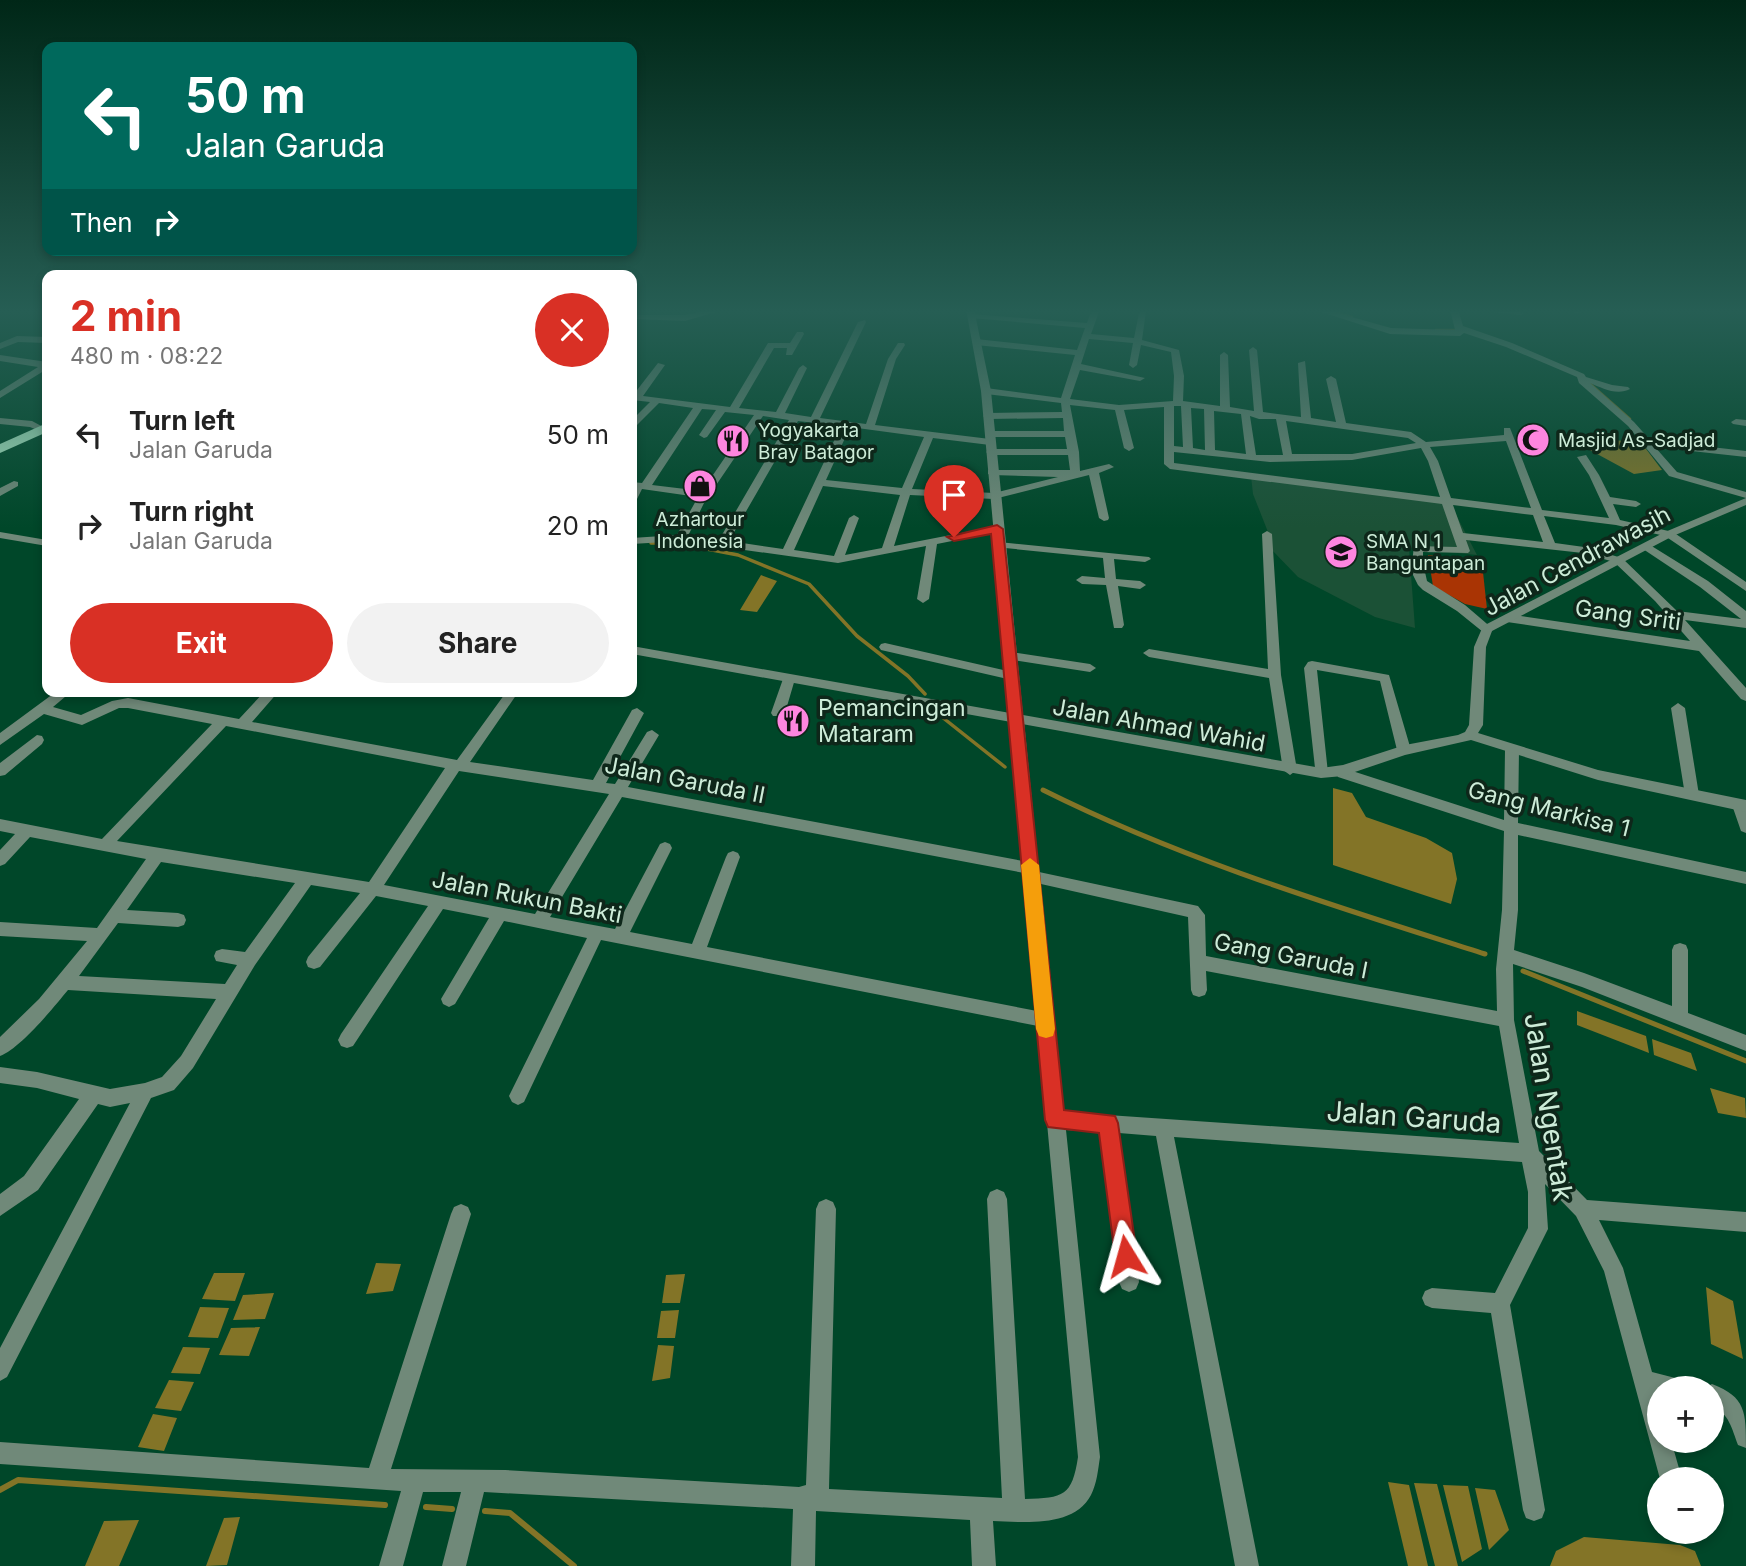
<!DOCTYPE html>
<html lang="en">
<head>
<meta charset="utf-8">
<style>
	:root { --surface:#fff; --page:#f2f2f2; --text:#222; --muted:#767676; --accent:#d93025 }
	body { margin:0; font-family:Inter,sans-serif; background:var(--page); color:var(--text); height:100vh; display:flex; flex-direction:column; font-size:26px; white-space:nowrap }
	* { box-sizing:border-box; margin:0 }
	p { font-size:23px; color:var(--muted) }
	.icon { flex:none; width:38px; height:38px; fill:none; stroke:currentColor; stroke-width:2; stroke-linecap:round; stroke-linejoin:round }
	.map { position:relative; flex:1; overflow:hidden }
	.drawer { position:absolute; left:42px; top:270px; width:595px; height:427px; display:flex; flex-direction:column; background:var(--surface); border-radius:14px; box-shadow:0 4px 10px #0003 }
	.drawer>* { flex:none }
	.top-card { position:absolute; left:42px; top:42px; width:595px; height:214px; border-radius:14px; box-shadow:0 4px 10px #0003; background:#00695c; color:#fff; overflow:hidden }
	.buttons { position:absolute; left:1647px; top:1376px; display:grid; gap:14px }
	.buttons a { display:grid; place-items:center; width:77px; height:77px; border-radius:50%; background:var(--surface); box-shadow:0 4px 10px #0003; font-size:35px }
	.pin { position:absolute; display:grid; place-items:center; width:60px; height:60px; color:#fff; margin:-72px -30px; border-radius:50% 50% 50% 0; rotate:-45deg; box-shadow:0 0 7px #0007 }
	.pin .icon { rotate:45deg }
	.me { position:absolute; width:77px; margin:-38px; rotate:352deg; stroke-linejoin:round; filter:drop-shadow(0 0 5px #0008) }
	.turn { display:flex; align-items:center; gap:24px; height:147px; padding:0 28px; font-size:32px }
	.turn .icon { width:91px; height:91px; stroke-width:2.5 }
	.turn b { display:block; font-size:49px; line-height:60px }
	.then { display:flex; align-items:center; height:66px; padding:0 28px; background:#0003; gap:14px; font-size:26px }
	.round { display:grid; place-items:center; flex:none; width:74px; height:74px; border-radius:37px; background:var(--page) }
	.head { display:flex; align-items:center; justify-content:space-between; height:119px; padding:0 28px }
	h1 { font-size:42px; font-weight:700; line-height:52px; color:var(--accent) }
	.button { display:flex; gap:14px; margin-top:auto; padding:14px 28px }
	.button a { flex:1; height:80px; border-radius:42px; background:var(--accent); color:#fff; font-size:28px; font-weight:700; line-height:80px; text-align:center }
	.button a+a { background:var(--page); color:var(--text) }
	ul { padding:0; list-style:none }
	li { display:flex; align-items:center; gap:21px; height:91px; padding:0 28px }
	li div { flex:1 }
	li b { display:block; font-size:26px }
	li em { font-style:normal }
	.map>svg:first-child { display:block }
</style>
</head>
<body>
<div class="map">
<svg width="1746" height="1566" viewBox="0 0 1746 1566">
	<rect width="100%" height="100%" fill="#004729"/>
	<path fill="#1b5136" d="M1251,476L1440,501L1452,507L1477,555L1409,548L1415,628L1375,617L1298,577L1268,546V532L1253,494Z"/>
	<path fill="#a93404" d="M1428,555L1482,563L1487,609L1465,604L1433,586Z"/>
	<path fill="#837427" d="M1589,440L1640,441L1662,470L1634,474L1575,442Z
		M761,575L777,581L757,612L740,610Z
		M1333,788L1352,793L1366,817L1426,838L1452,853L1457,879L1451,904L1333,865Z
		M1577,1011L1646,1036L1649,1053L1577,1025Z
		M1652,1039L1691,1053L1697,1071L1654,1055Z
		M1710,1088L1745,1098L1746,1118L1718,1113Z
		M376,1263L401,1264L393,1291L366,1294Z
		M214,1273H245L235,1301L202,1299Z
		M685,1274L680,1303H662L666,1275Z
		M1706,1287L1733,1301L1743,1359L1711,1344Z
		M274,1293L265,1319L233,1320L243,1295Z
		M200,1307L229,1308L218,1338L188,1337Z
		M679,1310L675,1338H657L661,1311Z
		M260,1327L249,1356L219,1355L231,1328Z
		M658,1345L674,1346L670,1378L652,1381Z
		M183,1347L210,1348L200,1374L171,1373Z
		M169,1380L194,1382L181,1411L155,1408Z
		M153,1414L177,1418L164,1451L138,1447Z
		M1388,1482L1409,1485L1428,1566H1408Z
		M1414,1483L1437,1484L1458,1566H1435Z
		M1443,1485L1468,1486L1482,1549L1462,1562Z
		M1475,1488L1495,1490L1509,1530L1489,1550Z
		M240,1517L227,1565L206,1566L224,1518Z
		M139,1520L119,1566H85L104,1521Z"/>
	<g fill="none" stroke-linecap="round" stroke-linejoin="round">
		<path stroke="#837427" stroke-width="2.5" d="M1324,309L1352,317
			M1436,330H1458
			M1587,381L1630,419"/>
		<path stroke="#837427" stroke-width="3.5" d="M651,543H676L738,555L809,584L857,636L908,676L925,694
			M942,717L1005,767"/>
		<path stroke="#837427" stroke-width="5" d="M1043,790C1185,861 1335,906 1485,954
			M1523,971L1746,1061"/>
		<path stroke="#837427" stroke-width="6" d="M0,1490L18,1480L385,1505
			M426,1507L452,1509
			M485,1511L510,1513L574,1566"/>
		<path fill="#837427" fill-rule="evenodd" d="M1584,1537L1680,1545L1695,1551L1701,1566H1550L1556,1551Z"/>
		<path fill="#708979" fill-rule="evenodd" d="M714,309H726L685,321L632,319V315H685Z
			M1092,309H1100L1091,334L1134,338L1139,313L1146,311L1142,340L1179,350L1184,376L1183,401L1220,406V355L1224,352L1228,355L1230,407L1254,411L1249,350L1253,347L1257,350L1263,412L1301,417L1298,363L1305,361L1311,418L1336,422L1326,379L1331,376L1336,379L1346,423L1411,432L1426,442L1504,435V428H1510L1542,510L1609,518L1589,475L1577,457L1586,455L1599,475L1610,497L1636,501L1641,504L1636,507L1613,504L1620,520L1673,532L1746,582V591L1665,536L1616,525L1544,516L1555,543L1584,547L1622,558L1677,611L1741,619L1700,587L1640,547L1642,545H1650L1708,581L1746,611V628L1685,620L1746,688V701L1741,699L1699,651L1507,622L1501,618L1507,614L1690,641L1655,601L1614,562L1583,553L1466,540L1470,551L1468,553L1423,552V563L1427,581L1465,605L1493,629L1491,632H1483L1457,611L1423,590L1418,585L1413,575L1412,563L1414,546L1457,547L1442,504L1170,469L1164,464V407L1124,410L1134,448L1129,451L1124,448L1115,410L1070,405L1079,452L1080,471L1109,464L1114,467L1099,473L1109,518L1108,520L1104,521L1099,518L1089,475L994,499L910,495L894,546L997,526L1002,529L997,532L937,544L929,599L923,603L917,599L926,546L838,563L681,541L632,544V538L677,535L698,497L642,489L636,501L632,502V482L642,483L693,408L659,403L635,427L632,428V420L650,402L632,400V394H634L658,363L665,365L643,396L730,407L768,343H790L797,332H803L804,334L792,355H786L787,348H774L739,408L776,412L799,368L803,365L807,368L785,413L811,417L858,322L865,320L866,322L820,418L866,424L888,359L898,343H904L905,345L896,359L875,425L990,439L995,442L990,445L933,438L912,489L994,493L1058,477L992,475L988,474V470H1070L1068,455H991L986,452L991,449H1067L1065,437H990L985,434L990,431H1064L1063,418L988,419L983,416L988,413L1062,412L1061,403L986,394L981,391L986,388L1061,398L1075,355L976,345L972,342L976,339L1077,350L1085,328L971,318L967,316L971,314L1087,323ZM1089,339L1133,343L1129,365L1133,368L1137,365L1141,345L1171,352L1174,376L1173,401L1119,405L1070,399L1080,370L1140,381L1145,378L1081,364ZM1174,406H1181L1183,447L1174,446ZM1191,408L1204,409L1205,450L1193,448ZM702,409L716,410L699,435L704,438L707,437L725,412L754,415L702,491L652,485ZM1214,411L1241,414L1246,454L1215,450ZM763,416L789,420L719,540L688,536L704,503ZM1250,416L1259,419H1276L1283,455H1256ZM798,421L841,426L783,549L729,541ZM1286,421L1408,438L1416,443L1352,454H1292ZM850,427L924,437L902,488L826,480ZM1506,441L1531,508L1451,498L1438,461L1430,447ZM1421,448L1428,461L1440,497L1174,463V452L1270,462L1352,460ZM823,486L900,495L882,548L845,555L859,518L854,515L849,518L834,556L794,550ZM1453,505L1533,515L1543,542L1463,533Z
			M1312,309H1323L1391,328L1455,330L1450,309H1458L1463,326L1512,343L1584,374L1586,377L1612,385L1628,387L1630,389C1617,396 1602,388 1590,383L1634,422L1650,440L1746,451V457L1655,447L1677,472L1746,492V498L1669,476L1628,426L1579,383L1577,377L1506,347L1464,333L1460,336L1390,334Z
			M1478,309H1501L1525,313L1521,315L1482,311Z
			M1572,309H1580L1582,312L1575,314Z
			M17,336L47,337V343L18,342L0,349V343Z
			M0,355L47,362V369L0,398V391L38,367L0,361Z
			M0,418L32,421L47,429L42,432L30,427L0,424Z
			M1736,419L1746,420V426L1733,424L1731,422Z
			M14,481L18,482V486L0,496V488Z
			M1267,531L1272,534L1281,675L1297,770L1290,775L1283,770L1269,678L1149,657L1143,653L1149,649L1268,669L1262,534Z
			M999,542L1149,557L1151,559L1145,562L1114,559L1116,579L1140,581L1146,585L1140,589L1118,586L1124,625L1122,628H1114L1106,585L1082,584L1076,580L1082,576L1105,578L1103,558L995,547L993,545Z
			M885,643L1012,672L1018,676L1012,680L881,650L879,647L881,644Z
			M1011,652L1090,664L1096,668L1090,672L1007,659L1005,656Z
			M1312,661L1389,675L1411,750L1409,754H1399L1397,750L1380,681L1317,670L1328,773L1326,777H1316L1304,668L1308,662Z
			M789,675L795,679L785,713L783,716H773L771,713L783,679Z
			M57,691H72L53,707L81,715L112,701L128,698L239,719L265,691H279L252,722L457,760L507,691H519L470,762L593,780L632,710L637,708L644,713L606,783L615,784L647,732L652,730L659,735L628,787L1023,861L1010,721L1017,716L1024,721L1039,872L1198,906L1205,915L1206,956L1497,1011L1496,969L1502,910L1504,831L1338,777L1336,773L1343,768L1504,820L1505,750L1507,746H1517L1519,750L1518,823L1746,872V884L1518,835V910L1514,950L1584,973L1672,1006V950L1674,945L1680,943L1686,945L1688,950V1013L1746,1035V1051L1582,987L1513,964L1514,1020L1539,1151L1587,1200L1746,1212V1232L1599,1220L1623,1268L1652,1372L1683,1380L1686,1388H1659L1658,1395L1659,1440H1671L1682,1479H1660L1604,1271L1576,1216L1545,1184L1548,1229L1510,1305L1545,1510L1542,1518L1534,1521L1526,1518L1523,1510L1491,1313L1432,1308L1425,1305L1422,1298L1425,1291L1432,1288L1495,1293L1528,1228V1192L1522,1162L1174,1137L1259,1566H1235L1156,1136L1119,1133L1139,1282L1136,1289L1129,1292L1122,1289L1119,1282L1100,1132L1066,1130L1100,1457C1098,1470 1097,1483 1091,1495C1074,1528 1023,1522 993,1521L996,1566H972L970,1520L816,1511L815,1566H791L793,1509L484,1492L466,1566H442L461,1492H423L403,1566H379L401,1491L0,1464V1442L369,1468L451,1214L454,1207L461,1204L468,1207L471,1214L391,1469L505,1470L799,1487L806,1485L816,1209L819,1202L826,1199L833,1202L836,1209L829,1489L1002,1498L987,1199L990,1192L997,1189L1004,1192L1007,1199L1025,1499C1064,1498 1072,1496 1078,1457L1038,1026L601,940L524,1102L518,1105L512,1102L509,1096L587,938L504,921L455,1004L449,1007L443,1004L441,999L489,918L443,909L353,1046L347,1048L341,1046L338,1040L341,1034L428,906L376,896L320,967L314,969L308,967L306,962L308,957L360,893L311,885L255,965L193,1068L174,1090L151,1098L7,1377L0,1381V1348L130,1103L110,1107L98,1104L38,1190L0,1216V1194L24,1176L79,1099L37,1088L0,1083V1067L37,1072L110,1089L145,1083L162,1077L181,1056L216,999L68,990C53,1008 21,1048 0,1056V1037L39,999L87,941L0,936V922L97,928L146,859L30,837L5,864L0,866V850L15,834L0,831V819L102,839L212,724L128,708H119L82,725L44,714L0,745V733ZM226,726L445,768L369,882L117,841ZM459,771L609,794L535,914L384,885ZM622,797L1024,873L1037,1011L707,947L740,857L738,853L733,851L728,853L726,857L692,944L630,932L672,848L670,844L665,842L660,844L615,929L550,917ZM161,862L295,883L245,952L222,949L216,951L214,956L216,961L237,965L225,984L79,976L118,923L178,927L184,925L186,920L184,915L178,913L127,910ZM1041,884L1188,917L1191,990L1193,995L1199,997L1205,995L1207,990L1206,971L1499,1026L1519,1143L1064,1112Z
			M1678,703L1685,708L1699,795L1697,799H1687L1685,795L1671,708Z
			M37,735L42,736L44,740L42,744L5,775L0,776V763Z
			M1739,799L1744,801L1746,805V833L1741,831L1732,805L1734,801Z
			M1712,1384C1746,1397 1746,1412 1746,1448L1738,1445C1732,1429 1729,1413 1712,1406V1388H1704Z"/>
		<path fill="#708979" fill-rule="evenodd" d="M966,309H974L991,391L1023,715L1321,768L1343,765L1405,745L1458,735L1465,732L1469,725L1474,647L1483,626L1665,532L1746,498V505L1673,536L1492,631L1486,647L1483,725L1478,733L1598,770L1746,800V812L1598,780L1471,740L1405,755L1343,776L1321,778L1022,724L1017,726L1011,722L632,654V646L1010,713L981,391Z
			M0,532L47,540V546L0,538Z"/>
		<path fill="#ace6c3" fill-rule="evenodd" d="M47,423V432L0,453V444Z"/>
	</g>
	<linearGradient id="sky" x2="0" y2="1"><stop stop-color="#002717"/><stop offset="0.59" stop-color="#265e54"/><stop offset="1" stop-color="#265e54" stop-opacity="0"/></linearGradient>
	<rect width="1746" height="528" fill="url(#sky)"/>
	<path fill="#d93025" stroke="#8d1f18" stroke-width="2" d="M997,525L1003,529L1064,1110L1115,1116L1118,1123L1137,1256L1134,1264L1126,1267L1118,1264L1115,1256L1099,1133L1048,1127L1045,1120L991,534L954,541L947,537Z"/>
	<path fill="#f59e0b" d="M1030,858L1039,865L1055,1029L1053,1036L1046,1038L1039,1036L1036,1029L1021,865Z"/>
	<defs>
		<symbol id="mosque-disc" viewBox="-11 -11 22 22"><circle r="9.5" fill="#fe85df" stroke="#0e271a"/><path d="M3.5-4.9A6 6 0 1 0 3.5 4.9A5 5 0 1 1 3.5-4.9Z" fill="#111"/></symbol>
		<symbol id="restaurant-disc" viewBox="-11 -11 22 22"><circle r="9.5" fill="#fe85df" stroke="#0e271a"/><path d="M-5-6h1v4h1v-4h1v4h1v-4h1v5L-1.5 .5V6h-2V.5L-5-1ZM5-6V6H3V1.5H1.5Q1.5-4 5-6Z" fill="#111"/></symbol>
		<symbol id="shop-disc" viewBox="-11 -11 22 22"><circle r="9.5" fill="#fe85df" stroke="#0e271a"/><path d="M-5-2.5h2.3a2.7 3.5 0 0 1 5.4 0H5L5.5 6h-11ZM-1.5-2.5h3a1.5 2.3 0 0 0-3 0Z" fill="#111"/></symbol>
		<symbol id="school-disc" viewBox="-11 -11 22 22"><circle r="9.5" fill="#fe85df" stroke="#0e271a"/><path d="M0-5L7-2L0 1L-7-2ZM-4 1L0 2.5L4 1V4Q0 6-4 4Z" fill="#111"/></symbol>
	</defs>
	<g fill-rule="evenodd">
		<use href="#mosque-disc" x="1514" y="421" width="38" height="38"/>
		<use href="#restaurant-disc" x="714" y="422" width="38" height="38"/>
		<use href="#shop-disc" x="681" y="467" width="38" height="38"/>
		<use href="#school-disc" x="1322" y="533" width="38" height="38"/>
		<use href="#restaurant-disc" x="774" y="702" width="38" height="38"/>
	</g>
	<g text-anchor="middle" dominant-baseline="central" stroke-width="7" stroke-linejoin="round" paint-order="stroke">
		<g font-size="19" fill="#cdecd8" stroke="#0e271a" text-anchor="start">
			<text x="758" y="430">Yogyakarta<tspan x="758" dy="22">Bray Batagor</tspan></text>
			<text x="1558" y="440">Masjid As-Sadjad</text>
			<text x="700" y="519" text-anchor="middle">Azhartour<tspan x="700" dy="22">Indonesia</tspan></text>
			<text x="1366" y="541">SMA N 1<tspan x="1366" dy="22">Banguntapan</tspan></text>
		</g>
		<g font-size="23" fill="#cdecd8" stroke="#0e271a">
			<text transform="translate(1577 561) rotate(-28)">Jalan Cendrawasih</text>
			<text transform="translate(1628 615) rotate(8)">Gang Sriti</text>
			<text transform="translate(1159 725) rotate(10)">Jalan Ahmad Wahid</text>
			<text transform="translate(685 780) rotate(11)">Jalan Garuda II</text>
			<text transform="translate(1549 809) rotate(14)">Gang Markisa 1</text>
			<text transform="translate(527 897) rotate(11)">Jalan Rukun Bakti</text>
			<text transform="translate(1291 956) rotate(11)">Gang Garuda I</text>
		</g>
		<g font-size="23" fill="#cdecd8" stroke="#0e271a" text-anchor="start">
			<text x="818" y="708">Pemancingan<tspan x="818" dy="26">Mataram</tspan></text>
		</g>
		<g font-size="28" fill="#cdecd8" stroke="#0e271a">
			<text transform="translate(1549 1107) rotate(81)">Jalan Ngentak</text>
			<text transform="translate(1414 1117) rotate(4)">Jalan Garuda</text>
		</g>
	</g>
</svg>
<div class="buttons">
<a>+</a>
<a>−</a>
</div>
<div class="pin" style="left:954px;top:537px;background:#d93025"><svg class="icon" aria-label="arrive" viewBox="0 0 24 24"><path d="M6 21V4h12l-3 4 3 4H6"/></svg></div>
<svg class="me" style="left:1126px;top:1256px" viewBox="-20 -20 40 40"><path d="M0-17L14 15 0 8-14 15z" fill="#d93025" stroke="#fff" stroke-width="4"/></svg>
<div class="top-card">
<div class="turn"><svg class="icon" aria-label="left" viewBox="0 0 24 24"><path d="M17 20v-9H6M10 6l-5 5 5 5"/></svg><div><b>50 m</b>Jalan Garuda</div></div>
<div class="then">Then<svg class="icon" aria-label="right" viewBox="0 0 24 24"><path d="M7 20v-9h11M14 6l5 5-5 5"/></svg></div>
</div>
<section class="drawer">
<div class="head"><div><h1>2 min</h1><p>480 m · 08:22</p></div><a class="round" style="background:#d93025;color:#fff"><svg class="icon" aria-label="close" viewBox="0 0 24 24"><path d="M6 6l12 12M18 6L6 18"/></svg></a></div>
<ul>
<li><svg class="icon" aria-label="left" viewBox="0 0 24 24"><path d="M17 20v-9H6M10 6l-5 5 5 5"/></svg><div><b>Turn left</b><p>Jalan Garuda</p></div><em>50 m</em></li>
<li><svg class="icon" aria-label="right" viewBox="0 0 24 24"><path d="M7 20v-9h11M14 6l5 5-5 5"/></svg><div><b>Turn right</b><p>Jalan Garuda</p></div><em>20 m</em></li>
</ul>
<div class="button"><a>Exit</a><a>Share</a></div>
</section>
</div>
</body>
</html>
